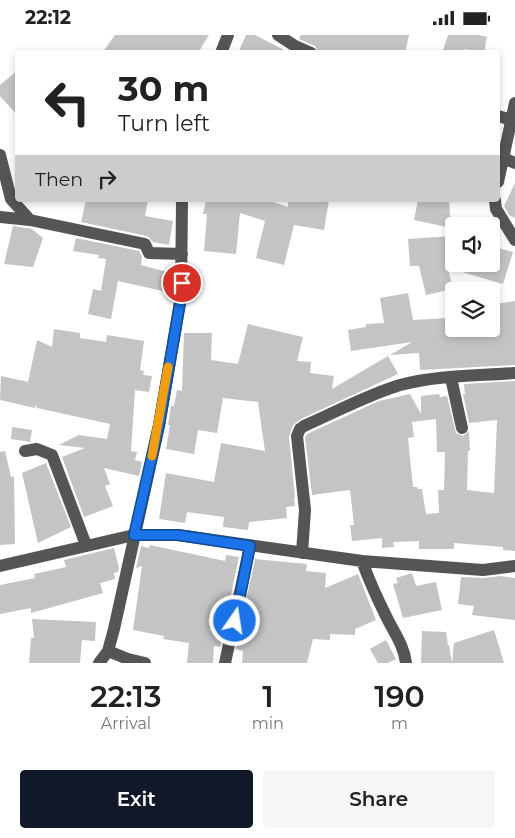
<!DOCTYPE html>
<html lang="en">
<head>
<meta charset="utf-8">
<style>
	:root { --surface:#fff; --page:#f6f6f6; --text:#222; --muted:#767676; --accent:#111827 }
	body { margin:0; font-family:Montserrat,sans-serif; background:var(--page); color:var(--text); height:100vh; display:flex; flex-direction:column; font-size:19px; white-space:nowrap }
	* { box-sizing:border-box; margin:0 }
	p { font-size:16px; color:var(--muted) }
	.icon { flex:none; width:28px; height:28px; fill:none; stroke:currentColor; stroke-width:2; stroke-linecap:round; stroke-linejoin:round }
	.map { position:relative; height:628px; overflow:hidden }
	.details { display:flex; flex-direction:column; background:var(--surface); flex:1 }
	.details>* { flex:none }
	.hud { position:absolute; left:15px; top:15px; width:485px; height:152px; border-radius:5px; box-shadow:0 2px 8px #0003; background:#fff; color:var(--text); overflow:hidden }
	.tools { position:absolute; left:445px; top:182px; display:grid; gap:10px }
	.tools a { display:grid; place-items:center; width:55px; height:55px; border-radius:5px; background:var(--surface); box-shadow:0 2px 8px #0003; font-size:25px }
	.pin { position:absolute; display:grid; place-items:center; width:42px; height:42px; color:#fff; margin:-21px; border:2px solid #fff; border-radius:50%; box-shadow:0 1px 5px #0007 }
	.me { position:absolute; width:55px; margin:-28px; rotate:13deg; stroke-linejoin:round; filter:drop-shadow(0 0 4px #0008) }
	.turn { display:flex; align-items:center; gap:18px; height:105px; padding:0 20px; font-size:22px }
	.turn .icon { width:65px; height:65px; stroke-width:2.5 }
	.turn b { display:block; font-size:35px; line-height:42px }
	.then { display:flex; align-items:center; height:48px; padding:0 20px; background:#0003; gap:10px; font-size:19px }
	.eta { display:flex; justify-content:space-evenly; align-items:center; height:85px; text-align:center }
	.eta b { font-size:30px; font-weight:600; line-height:35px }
	.primary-button { display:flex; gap:10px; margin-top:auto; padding:10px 20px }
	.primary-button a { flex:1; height:58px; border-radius:5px; background:var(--accent); color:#fff; font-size:20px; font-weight:600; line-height:58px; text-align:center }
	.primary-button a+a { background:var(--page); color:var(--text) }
	.status { display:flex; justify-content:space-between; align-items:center; height:35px; padding:0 25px; background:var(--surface); direction:ltr }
	.status svg { height:14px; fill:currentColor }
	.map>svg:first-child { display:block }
</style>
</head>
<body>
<div class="status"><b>22:12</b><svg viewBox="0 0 49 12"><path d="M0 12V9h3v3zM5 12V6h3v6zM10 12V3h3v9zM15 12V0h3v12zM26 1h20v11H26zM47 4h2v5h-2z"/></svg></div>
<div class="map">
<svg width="515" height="628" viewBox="0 0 515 628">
	<rect width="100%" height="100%" fill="#fff"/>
	<path fill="#c4c4c4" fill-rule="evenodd" d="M115,0H209L198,18H102Z
		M246,0H255L290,18H238Z
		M301,0H409L405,18H319L315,11L299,4Z
		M448,0H479L487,2L484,18L465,14L464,18H442Z
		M18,35V81L0,61V50Z
		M515,148V183L509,180L504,171Z
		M86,165H148L145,181L173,186L169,210L153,207L147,201L81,187Z
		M206,165H267L288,172V165H329L324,195L294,190L284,230L256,223L265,186L240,178L236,219L204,216L207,179H203Z
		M418,165H449L451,193L414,185Z
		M13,191L32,194L43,203L33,232L4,229Z
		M452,201L454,229H491V211L513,217L503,249L448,233L453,254L426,260L419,231H410L408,204Z
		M76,203L139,216L142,222L141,230L171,238L167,257L118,246L111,284L88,279L93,254L101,256L106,224L98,223L99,220L73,216Z
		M408,258L413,285L448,283V295L491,294V270L515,266V330L420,335L419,318L390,320L412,307L351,316L348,295L366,292V289L384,288L380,263Z
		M248,289L303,302L297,326L311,327L310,338L334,341L332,354L388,321L398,339L301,384L293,390L289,402L295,462H294L295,471L286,472L287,483L249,487L248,495L223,492L224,482L187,477L185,488L159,484L166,438L214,447L221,408L265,416L258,367L223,363L217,398L198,395L194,419L166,414L170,390H168L171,371H174L177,355L182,356L184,298H212L211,325L238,329Z
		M54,294L80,298V303L106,307L107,300L144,306L140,335L144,336L143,340L152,341L149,357L135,355L131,416L137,417L135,425L142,427L139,441L104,433L110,449L105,451L113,471L84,482L62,422L85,413L59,410L79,400L107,404L110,389L37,373L35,369V373L0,365L1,341L28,347L37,305L52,312Z
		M515,346V516L503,515V512L454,508V514H419V506L393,507L394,512L382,513V503L352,506L350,490H354L350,455L312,460L305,402L307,399L379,366L410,359L421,379V361L439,359L440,362L447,361L456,398L463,401L469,396L470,416H468L467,455L494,458L497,385L469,388L463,359H465L464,349ZM436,384L437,417H445L444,455H438L439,478L426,479L422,454H418L417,452H413L408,403L414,402L412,387Z
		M12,392L32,395L30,407L11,404Z
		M5,416L11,442L14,441L15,509L0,510V417Z
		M46,428L71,492L38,508L22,438Z
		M150,510L225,526L226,520L239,522L220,612L214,611L213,628H187L189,608L163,604L164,601L133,595L142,531L136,533L141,511L149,513Z
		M114,513L119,533L118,537L114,538L115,544L100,548L103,558L31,578V573L0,579V550L35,543L34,539L66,532L64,525Z
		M255,524L307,529L306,536L326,538L325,553L358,539L376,585L355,594V600L330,599V605L313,604L307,628H242L243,616L236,614Z
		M412,538L416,551L436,547L442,575L403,583L393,549L398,548L396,543Z
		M501,541L515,543V585L472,580L474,571L458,569L461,542L483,543Z
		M32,584L96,587L95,606L82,605L80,628H29L31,603H34Z
		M494,595L504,628H421L422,596L446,597L448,610H449L452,628L454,608Z
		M386,605L396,624L388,628H378L370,614Z"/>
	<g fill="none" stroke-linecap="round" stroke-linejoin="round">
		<path stroke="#555" stroke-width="12" d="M278,0L295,11L311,18
			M221,18L228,0
			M498,81L512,85
			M0,120L11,164L30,185L145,209L149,218L182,219
			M503,123L515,128
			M498,147L515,68
			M495,165L496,174L515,205
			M0,182L30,185
			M451,343L462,393
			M25,416L37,414L52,420L86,510
			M302,518L305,475L297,401L300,394L304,391C336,377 367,360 400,350C437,340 477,341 515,338
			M362,526C369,545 377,563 386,581C393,596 404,610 406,628
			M0,531L134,500H178L362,526L483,535L515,531
			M108,616L128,624L145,628
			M99,628L108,616L114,594L159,391L181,262L182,165
			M225,628L250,511"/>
	</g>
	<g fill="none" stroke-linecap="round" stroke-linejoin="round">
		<defs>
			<path id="route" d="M182,248L181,262L159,390L134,500H178L250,511L235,586"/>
		</defs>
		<use href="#route" stroke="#114b97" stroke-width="12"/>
		<use href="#route" stroke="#1a73e8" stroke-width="9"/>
		<path stroke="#f59e0b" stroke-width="9" d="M152,421L168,332"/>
	</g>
</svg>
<div class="tools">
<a><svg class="icon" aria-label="sound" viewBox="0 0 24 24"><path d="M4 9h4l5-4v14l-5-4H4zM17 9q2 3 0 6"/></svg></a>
<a><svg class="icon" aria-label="layers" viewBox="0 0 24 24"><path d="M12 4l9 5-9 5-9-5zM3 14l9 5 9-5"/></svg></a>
</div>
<div class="pin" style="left:182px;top:248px;background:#d93025"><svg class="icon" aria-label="arrive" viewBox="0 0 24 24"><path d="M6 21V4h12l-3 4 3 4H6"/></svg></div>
<svg class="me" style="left:235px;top:586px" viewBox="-20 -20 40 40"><circle r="17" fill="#1a73e8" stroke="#fff" stroke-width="3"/><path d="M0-11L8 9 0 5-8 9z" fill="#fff"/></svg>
<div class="hud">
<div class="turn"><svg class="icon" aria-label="left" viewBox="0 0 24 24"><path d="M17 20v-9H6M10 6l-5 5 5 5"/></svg><div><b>30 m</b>Turn left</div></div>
<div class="then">Then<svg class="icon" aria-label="right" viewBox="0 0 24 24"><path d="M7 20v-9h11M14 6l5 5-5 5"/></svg></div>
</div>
</div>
<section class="details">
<div class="eta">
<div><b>22:13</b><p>Arrival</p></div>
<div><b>1</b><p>min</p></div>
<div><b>190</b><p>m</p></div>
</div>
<div class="primary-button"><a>Exit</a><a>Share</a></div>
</section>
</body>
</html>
